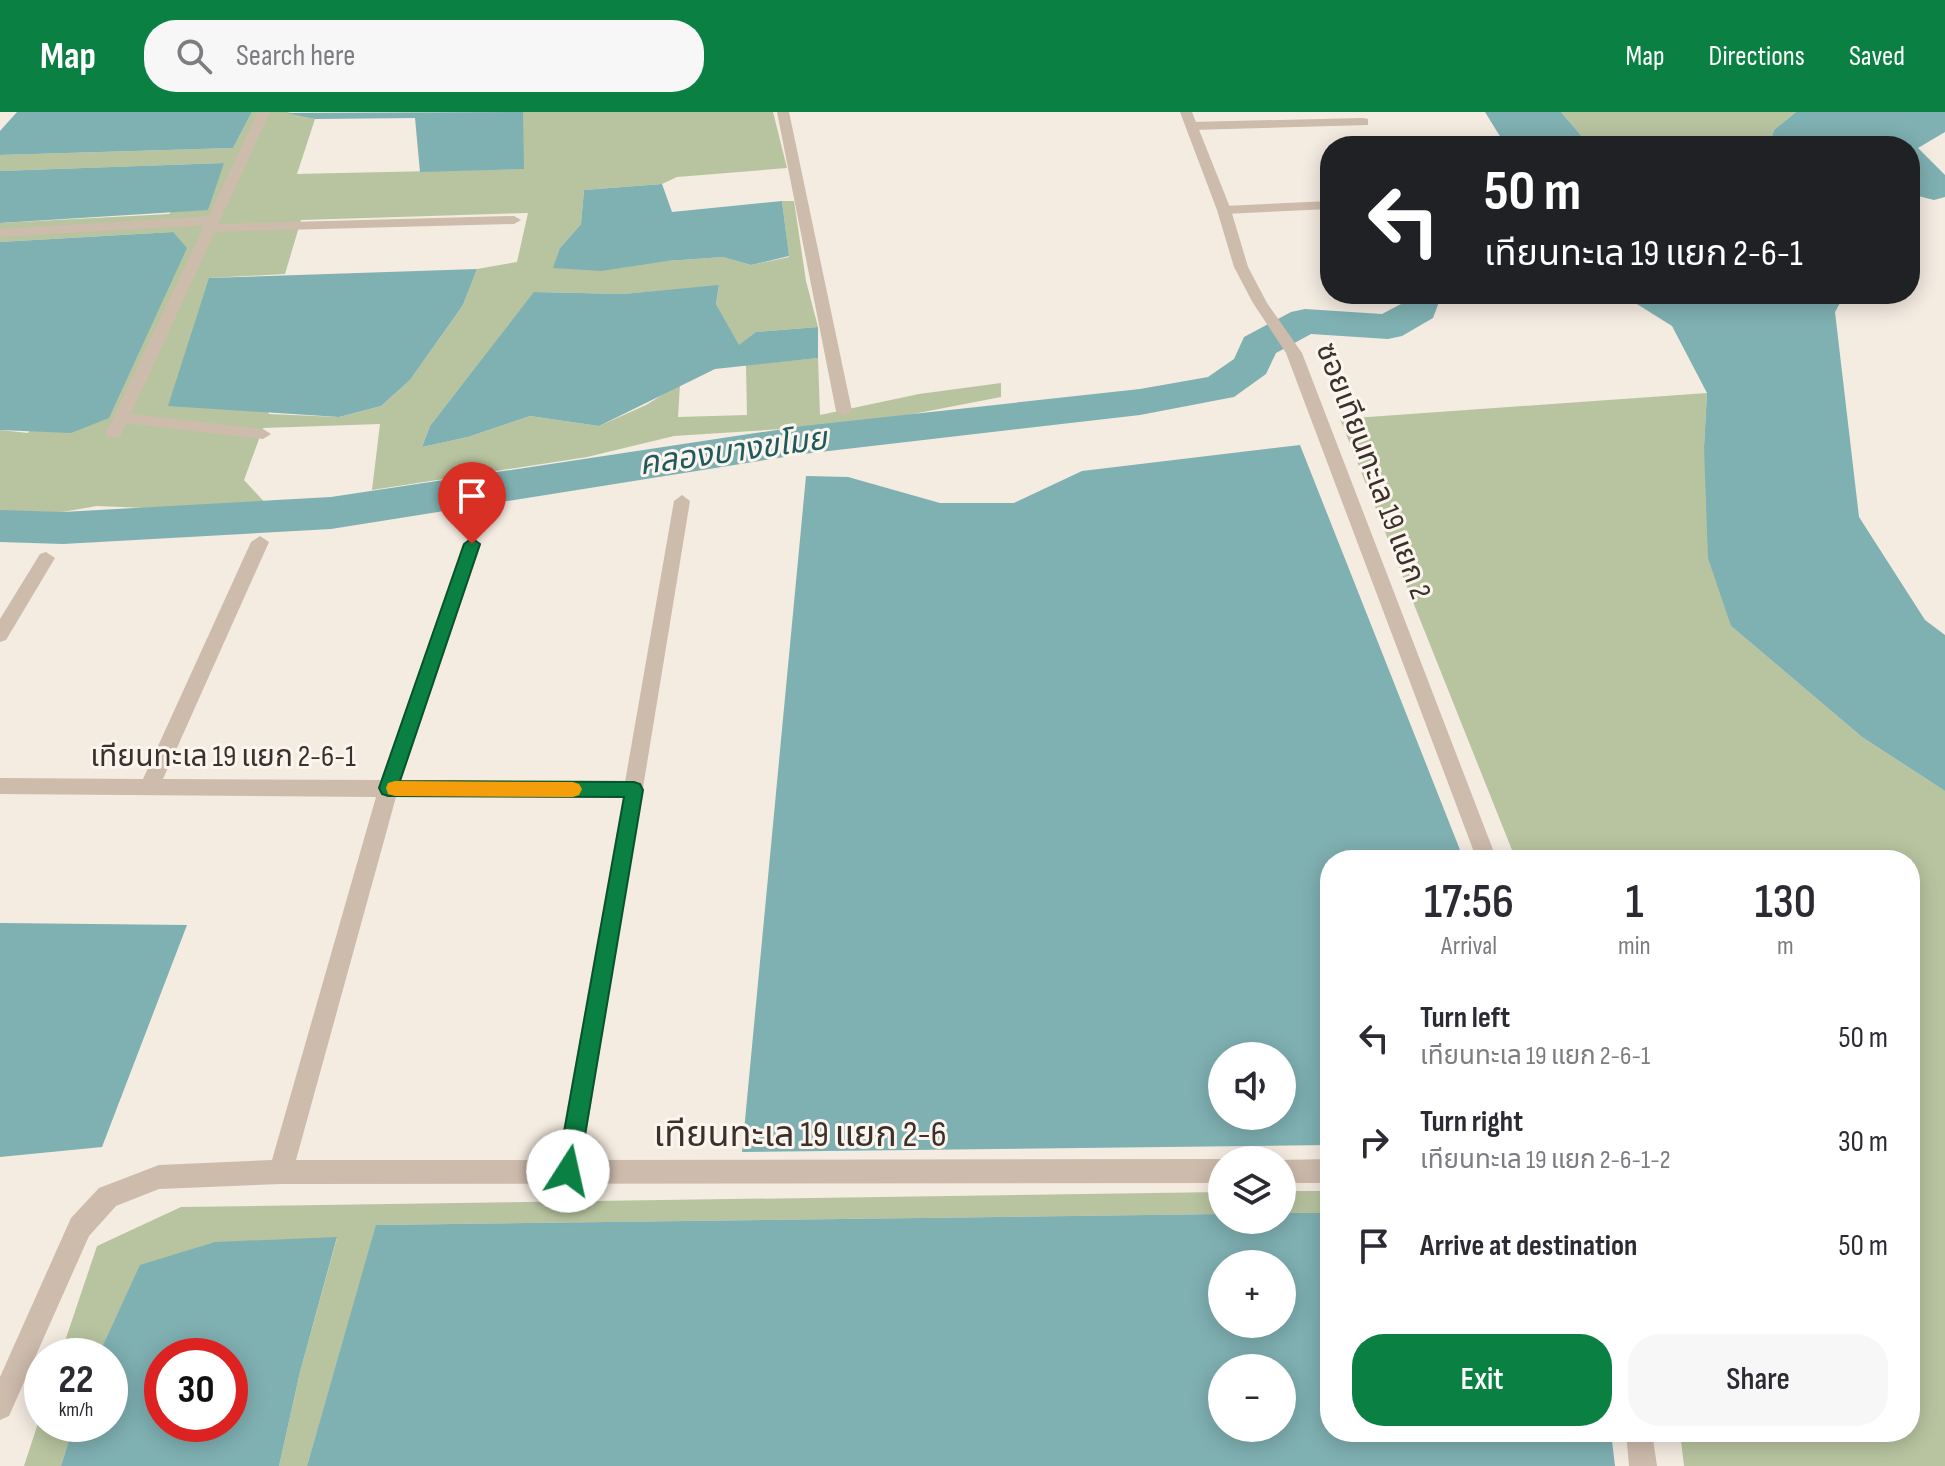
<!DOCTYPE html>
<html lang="en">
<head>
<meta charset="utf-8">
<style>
	:root { --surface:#fff; --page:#f7f7f7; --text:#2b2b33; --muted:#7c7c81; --accent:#0b8043 }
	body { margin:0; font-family:"Sofia Sans Condensed","Noto Sans Thai",sans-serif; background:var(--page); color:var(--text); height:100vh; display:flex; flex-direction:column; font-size:30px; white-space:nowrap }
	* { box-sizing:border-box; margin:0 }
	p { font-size:26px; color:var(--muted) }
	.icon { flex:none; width:44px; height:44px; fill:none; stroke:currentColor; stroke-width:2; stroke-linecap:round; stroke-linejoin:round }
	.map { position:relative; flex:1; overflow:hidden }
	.side { position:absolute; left:1320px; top:738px; width:600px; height:592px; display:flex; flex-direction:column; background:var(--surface); border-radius:32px; box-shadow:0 4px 20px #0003 }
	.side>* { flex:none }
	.hud { position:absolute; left:1320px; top:24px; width:600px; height:168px; border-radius:32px; box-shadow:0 4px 20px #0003; background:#202124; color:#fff; overflow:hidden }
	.tools { position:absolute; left:1208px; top:930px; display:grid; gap:16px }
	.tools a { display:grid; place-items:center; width:88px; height:88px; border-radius:50%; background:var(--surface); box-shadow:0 4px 20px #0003; font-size:40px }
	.speed { position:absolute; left:24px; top:1226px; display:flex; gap:16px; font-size:40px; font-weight:700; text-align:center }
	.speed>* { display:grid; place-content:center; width:104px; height:104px; border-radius:50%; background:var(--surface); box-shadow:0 4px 20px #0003; line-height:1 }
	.speed small { font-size:20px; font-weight:400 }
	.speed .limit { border:12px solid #d22; background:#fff; color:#111 }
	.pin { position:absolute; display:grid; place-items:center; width:68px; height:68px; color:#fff; margin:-82px -34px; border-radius:50% 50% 50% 0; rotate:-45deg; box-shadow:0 0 8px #0007 }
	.pin .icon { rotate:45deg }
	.me { position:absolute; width:88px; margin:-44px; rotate:10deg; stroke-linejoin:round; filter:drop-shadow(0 0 6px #0008) }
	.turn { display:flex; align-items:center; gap:28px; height:168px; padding:0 32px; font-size:36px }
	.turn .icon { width:104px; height:104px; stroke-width:2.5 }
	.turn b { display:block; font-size:56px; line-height:68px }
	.eta { display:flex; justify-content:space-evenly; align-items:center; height:136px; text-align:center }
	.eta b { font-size:48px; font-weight:600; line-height:56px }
	.action { display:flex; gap:16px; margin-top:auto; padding:16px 32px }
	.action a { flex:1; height:92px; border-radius:32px; background:var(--accent); color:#fff; font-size:32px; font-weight:600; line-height:92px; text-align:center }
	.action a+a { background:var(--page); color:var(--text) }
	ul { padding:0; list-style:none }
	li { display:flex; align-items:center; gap:24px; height:104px; padding:0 32px }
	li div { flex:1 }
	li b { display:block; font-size:30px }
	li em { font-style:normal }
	header { display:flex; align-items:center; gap:48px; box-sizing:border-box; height:112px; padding:0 40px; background:var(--accent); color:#fff }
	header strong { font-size:38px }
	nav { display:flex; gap:44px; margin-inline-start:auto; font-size:28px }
	.search { width:560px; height:72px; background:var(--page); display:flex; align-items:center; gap:20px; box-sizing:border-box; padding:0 28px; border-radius:32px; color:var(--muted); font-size:30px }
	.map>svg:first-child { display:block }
</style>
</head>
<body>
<header>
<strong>Map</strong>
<div class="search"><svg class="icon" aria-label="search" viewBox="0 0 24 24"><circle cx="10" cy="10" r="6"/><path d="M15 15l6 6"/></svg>Search here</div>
<nav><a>Map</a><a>Directions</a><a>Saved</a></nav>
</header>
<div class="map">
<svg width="1945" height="1354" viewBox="0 0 1945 1354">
	<rect width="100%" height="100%" fill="#f4ebe1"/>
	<path fill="#b8c4a0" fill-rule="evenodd" d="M252,0H287L315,7L297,62L523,57V0H773L787,56L677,65L662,72L584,78L581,112L560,136L667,149L723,145L751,153L789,145L782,89H794L806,169L818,215L756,220L739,234L716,192L719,174L623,182L535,180L430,314L422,335L468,325L530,304L599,314L646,293L680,272L678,305L747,303L746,253L818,246L820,303L919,282L1001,271V285L861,312L674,324L587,345L372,378L380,312L263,316L244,368L269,395L220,399L97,394L45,403L0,402V318L28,321L173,120L0,130V111L169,102L224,51L0,59V43L233,36ZM528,101L517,150L477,157L463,193L410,268L381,294L339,305L269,302L209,166L285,162L301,108Z
		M1561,0H1796L1774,18L1769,34H1590Z
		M1707,281L1704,335L1731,514L1862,625L1945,679V1354H1684L1680,1320H1910V748H1516L1340,307Z
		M1282,1079H1330V1101H1282Z
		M1222,1080V1102L377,1113L307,1354H279L300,1260L337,1126L141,1153L98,1244H60L97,1134L181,1095Z
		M42,1299V1312H74L61,1354H24Z"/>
	<path fill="#7fb0b2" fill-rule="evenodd" d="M17,0H252L233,36L0,43V19Z
		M523,0L524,57L420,60L415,6L315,7L287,1Z
		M1485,0H1561L1590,34H1506Z
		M1796,0H1945V20L1918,36L1945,63V85L1934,88L1910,82V34H1769L1774,18Z
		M224,51L208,98L0,111V59Z
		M662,72L672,100L782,89L789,144L751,153L723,145L667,149L601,159L553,156L560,136L581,112L584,78Z
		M173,120L187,136L109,306L71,321L0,318V130Z
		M477,157L463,193L410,268L381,294L339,305L168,294L209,166Z
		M719,173L716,192L739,233L756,220L818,215V246L715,257L599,314L530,304L468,325L422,335L430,314L534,180L623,182Z
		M1621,182H1845L1835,200L1859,405L1925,508L1945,523V679L1862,625L1731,514L1708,446L1704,335L1707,281L1672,214Z
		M1300,333L1464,748H1330V1033L742,1040L806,364L848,365L940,391H1014L1082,359ZM1222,944H1282V1004H1222Z
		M0,811L187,813L102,1035L0,1045Z
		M1282,1101H1330V1320H1611L1615,1354H307L376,1113L1222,1102V1108H1282ZM1222,1152H1282V1212H1222ZM1282,1256V1316H1222V1256Z
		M337,1125L300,1260L279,1354H61L74,1312H110V1244H98L140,1153L215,1130ZM230,1244V1312H162V1244Z"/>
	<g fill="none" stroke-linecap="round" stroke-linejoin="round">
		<path fill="#7fb0b2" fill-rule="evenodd" d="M1404,182H1442L1433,206L1402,224L1388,227L1311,222L1276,241L1266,262L1234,285L1140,303L803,342L331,417L63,432L0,430V398L63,400L331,385L803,314L1140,277L1208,265L1234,247L1244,225L1291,200L1305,197L1382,202L1401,192Z"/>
		<path fill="#cdbbac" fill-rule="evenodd" d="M1363,6L1368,7V13L1191,18L1185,14L1191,10Z
			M1330,89V97L1224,102L1217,98L1224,94Z
			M214,104L221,108L216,112L514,104L521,108L514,112L210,120L203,116L207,113L0,125V117Z
			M122,301L263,317L271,322L263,327L116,310V302Z"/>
		<path fill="#cdbbac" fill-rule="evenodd" d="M258,0H270L122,321L120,325H108L106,321Z
			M777,0H789L852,299L844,304L836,299Z
			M1180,0H1192L1231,98L1248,155L1267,191L1302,241L1497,748H1477L1286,241L1253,191L1234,155L1217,98Z
			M682,383L690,389L582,1048L1222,1047L1225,1048H1222V1071L281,1072L159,1077L116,1094L89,1124L9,1304L0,1308V1265L71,1106L99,1076L159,1053L272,1048L376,685L0,682V666L143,667L251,430L260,424L269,430L163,667L381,668L463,432L472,426L481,432L401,668L625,670L674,389ZM396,685L623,686L558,1048H296Z
			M46,440L55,446L6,528L0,530V507L40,442Z
			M1330,1047V1071H1282V1048H1279Z
			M1626,1320H1652L1657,1354H1629Z"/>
	</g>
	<path fill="#0b8043" stroke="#07532c" stroke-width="2" d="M472,426L480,432L400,669L634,670L640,672L643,678L579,1059L576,1067L568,1070L560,1067L557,1059L624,685L388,684L382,682L379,676L464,432Z"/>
	<path fill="#f59e0b" d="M395,669L573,670L579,672L582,677L579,683L573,685L395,684L388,682L386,676L388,671Z"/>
	<g text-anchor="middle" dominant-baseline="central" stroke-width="6" stroke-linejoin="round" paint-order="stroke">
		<g font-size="30" fill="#3b302b" stroke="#fbf5ee">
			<text transform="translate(1373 359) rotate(69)">ซอยเทียนทะเล 19 แยก 2</text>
			<text x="223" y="645">เทียนทะเล 19 แยก 2-6-1</text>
		</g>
		<g font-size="32" font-style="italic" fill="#1f5a5e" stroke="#fbf5ee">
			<text transform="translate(733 340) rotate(-8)">คลองบางขโมย</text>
		</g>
		<g font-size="36" fill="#3b302b" stroke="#fbf5ee">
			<text x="800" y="1023">เทียนทะเล 19 แยก 2-6</text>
		</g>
	</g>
</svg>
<div class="tools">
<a><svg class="icon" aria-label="sound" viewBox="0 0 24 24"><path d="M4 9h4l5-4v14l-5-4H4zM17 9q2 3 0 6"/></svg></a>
<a><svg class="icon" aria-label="layers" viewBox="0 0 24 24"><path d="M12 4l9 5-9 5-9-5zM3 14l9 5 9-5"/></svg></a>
<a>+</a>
<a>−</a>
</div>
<div class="speed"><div>22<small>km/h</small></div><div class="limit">30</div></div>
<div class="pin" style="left:472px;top:432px;background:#d93025"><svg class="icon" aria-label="arrive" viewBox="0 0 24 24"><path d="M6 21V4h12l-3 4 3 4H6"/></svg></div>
<svg class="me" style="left:568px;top:1059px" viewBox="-20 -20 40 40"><circle r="19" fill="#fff"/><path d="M0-13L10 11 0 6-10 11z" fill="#0b8043"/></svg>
<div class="hud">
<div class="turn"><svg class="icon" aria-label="left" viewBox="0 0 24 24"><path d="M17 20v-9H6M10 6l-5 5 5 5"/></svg><div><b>50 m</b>เทียนทะเล 19 แยก 2-6-1</div></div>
</div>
<section class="side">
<div class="eta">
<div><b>17:56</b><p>Arrival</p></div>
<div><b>1</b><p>min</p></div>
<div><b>130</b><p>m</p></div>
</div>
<ul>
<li><svg class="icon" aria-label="left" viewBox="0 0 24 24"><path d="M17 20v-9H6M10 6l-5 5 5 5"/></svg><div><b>Turn left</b><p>เทียนทะเล 19 แยก 2-6-1</p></div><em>50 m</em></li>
<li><svg class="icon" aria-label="right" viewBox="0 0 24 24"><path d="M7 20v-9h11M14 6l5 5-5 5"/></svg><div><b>Turn right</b><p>เทียนทะเล 19 แยก 2-6-1-2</p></div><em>30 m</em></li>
<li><svg class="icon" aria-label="arrive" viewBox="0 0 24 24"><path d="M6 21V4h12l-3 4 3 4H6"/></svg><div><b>Arrive at destination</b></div><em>50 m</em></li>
</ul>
<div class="action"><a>Exit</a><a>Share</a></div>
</section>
</div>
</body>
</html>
